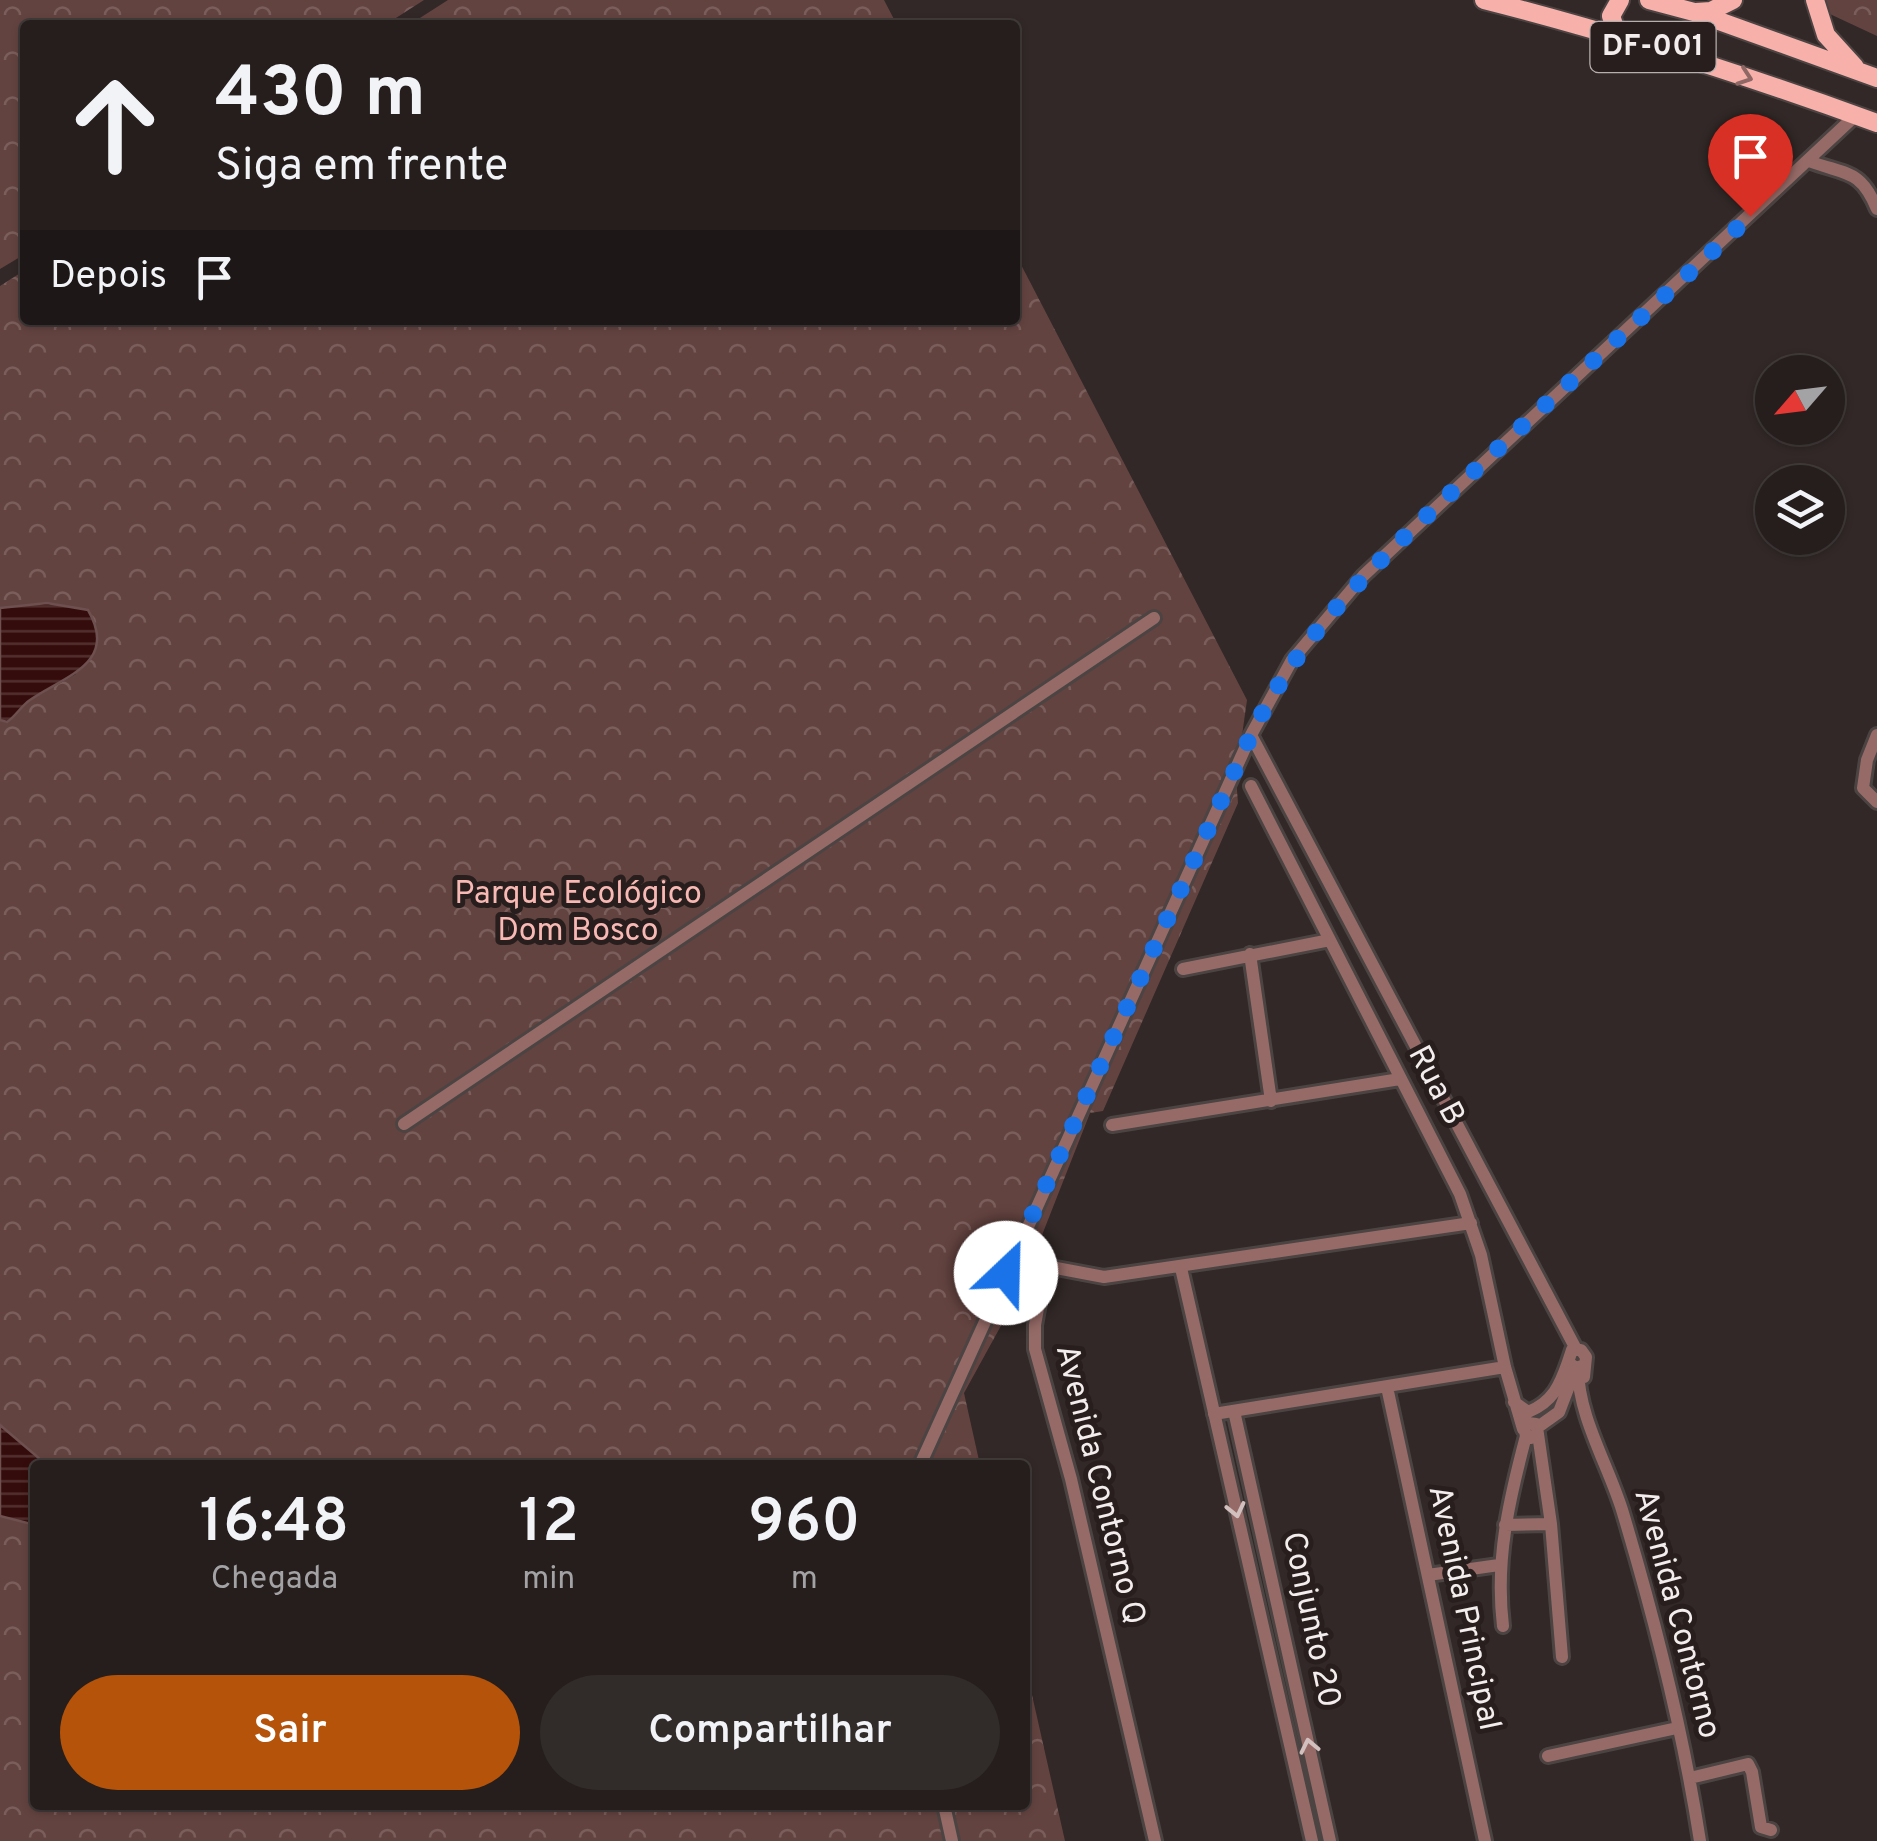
<!DOCTYPE html>
<html lang="pt">
<head>
<meta charset="utf-8">
<style>
	:root { --surface:#251e1d; --page:#312b2a; --text:#f1f3f6; --muted:#a3a2a4; --line:#423c3b; --accent:#b45309 }
	body { margin:0; font-family:Overpass,sans-serif; background:var(--page); color:var(--text); height:100vh; display:flex; flex-direction:column; font-size:38px; white-space:nowrap }
	* { box-sizing:border-box; margin:0 }
	p { font-size:32px; color:var(--muted) }
	.icon { flex:none; width:55px; height:55px; fill:none; stroke:currentColor; stroke-width:2; stroke-linecap:round; stroke-linejoin:round }
	.map { position:relative; flex:1; overflow:hidden }
	.side { position:absolute; left:30px; top:1460px; width:1000px; height:350px; display:flex; flex-direction:column; background:var(--surface); border-radius:10px; box-shadow:0 2px 8px #0004,0 0 0 2px var(--line) }
	.side>* { flex:none }
	.guide { position:absolute; left:20px; top:20px; width:1000px; height:305px; border-radius:10px; box-shadow:0 2px 8px #0004,0 0 0 2px var(--line); background:#251e1d; color:var(--text); overflow:hidden }
	.needle { width:65px; rotate:242deg }
	.fabs { position:absolute; left:1755px; top:355px; display:grid; gap:20px }
	.fabs a { display:grid; place-items:center; width:90px; height:90px; border-radius:50%; background:var(--surface); box-shadow:0 2px 8px #0004,0 0 0 2px var(--line); font-size:50px }
	.pin { position:absolute; display:grid; place-items:center; width:85px; height:85px; color:#fff; margin:-102px -42px; border-radius:50% 50% 50% 0; rotate:-45deg; box-shadow:0 0 10px #0007 }
	.pin .icon { rotate:45deg }
	.me { position:absolute; width:110px; margin:-55px; rotate:24deg; stroke-linejoin:round; filter:drop-shadow(0 0 8px #0008) }
	.turn { display:flex; align-items:center; gap:35px; height:210px; padding:0 30px; font-size:45px }
	.turn .icon { width:130px; height:130px; stroke-width:2.5 }
	.turn b { display:block; font-size:70px; line-height:85px }
	.then { display:flex; align-items:center; height:95px; padding:0 30px; background:#0003; gap:20px; font-size:38px }
	.eta { display:flex; justify-content:space-evenly; align-items:center; height:170px; text-align:center }
	.eta b { font-size:60px; font-weight:600; line-height:70px }
	.button { display:flex; gap:20px; margin-top:auto; padding:20px 30px }
	.button a { flex:1; height:115px; border-radius:60px; background:var(--accent); color:#fff; font-size:40px; font-weight:600; line-height:115px; text-align:center }
	.button a+a { background:var(--page); color:var(--text) }
	.map>svg:first-child { display:block }
</style>
</head>
<body>
<div class="map">
<svg width="1877" height="1841" viewBox="0 0 1877 1841">
	<defs>
		<pattern id="park-crowns" width="20" height="18" patternUnits="userSpaceOnUse" patternTransform="scale(2.5)"><rect width="20" height="18" fill="#634340"/><path d="M2 6a3 3 0 1 1 6 0M12 15a3 3 0 1 1 6 0" fill="none" stroke="#7a5e5c"/></pattern>
		<pattern id="water-rules" width="6" height="5" patternUnits="userSpaceOnUse" patternTransform="scale(2.5)"><rect width="6" height="5" fill="#340c0b"/><path d="M0 2.5h6" fill="none" stroke="#52302f"/></pattern>
	</defs>
	<rect width="100%" height="100%" fill="#312827"/>
	<path fill="url(#park-crowns)" d="M0,0H424L385,25H25V254L0,269Z
		M448,0H884L897,25H409Z
		M1816,0H1877V36L1817,8Z
		M1015,253L1247,700L1236,778L1238,803L1103,1111L1090,1113L1020,1291L964,1393L980,1465H47L0,1425V720L7,722L27,702L76,674L47,603L0,608V286L25,270V320H1015Z
		M0,1516L35,1525V1805H1025V1664L1065,1841H0Z"/>
	<path fill="url(#water-rules)" stroke="#6d504f" stroke-width="2.5" d="M47,603L88,610C119,663 65,676 30,700C21,706 16,716 7,722L0,720V608Z
		M0,1425L47,1465H35V1525L0,1516Z"/>
	<g fill="none" stroke-linecap="round" stroke-linejoin="round">
		<defs>
			<path id="minor" d="M1809,161C1845,175 1860,168 1877,209
				M1251,735L1576,1349
				M1877,735L1867,760L1863,788L1877,802
				M1251,786L1460,1194L1481,1255L1505,1367L1523,1429
				M1250,954L1271,1101
				M1183,969L1330,940
				M404,1124L1154,618
				M1112,1125L1400,1079
				M1181,1268L1312,1841
				M1582,1366L1576,1368L1568,1362L1572,1350H1581L1586,1357L1584,1377
				M1578,1368C1578,1417 1609,1466 1623,1513C1655,1620 1683,1731 1700,1841
				M1387,1387L1485,1841
				M1514,1402L1528,1412C1553,1402 1560,1385 1568,1362
				M1234,1411L1330,1841
				M1214,1414L1505,1367
				M1538,1427L1559,1412L1574,1373
				M1538,1434L1551,1524L1562,1657
				M920,1465L1251,735L1292,660L1363,576L1856,115
				M1505,1525L1551,1524
				M1428,1575L1499,1565
				M1503,1626C1495,1560 1509,1500 1526,1436L1524,1427L1528,1423L1536,1424L1538,1434L1531,1438L1526,1436
				M1548,1756L1677,1728
				M1690,1778L1748,1764L1752,1772L1761,1827L1771,1830
				M944,1805L952,1841
				M1155,1841L1071,1479L1035,1349V1325L1045,1271L1051,1267L1104,1277L1471,1223"/>
			<path id="major" d="M1484,0C1618,34 1748,76 1877,123
				M1649,0L1694,12L1877,78
				M1815,0L1826,35L1855,67
				M1696,12L1711,11L1733,0
				M1618,36L1611,16L1620,0"/>
		</defs>
		<use href="#minor" stroke="#4c4443" stroke-width="18"/>
		<use href="#major" stroke="#4c4443" stroke-width="22"/>
		<use href="#minor" stroke="#966b67" stroke-width="12"/>
		<use href="#major" stroke="#f7b0aa" stroke-width="18"/>
	</g>
	<defs><path id="oneway-chevron" d="M-2-3.5L2.5 0L-2 3.5" fill="none" stroke-width="1.6" stroke-linecap="round" stroke-linejoin="round" transform="scale(2.5)"/></defs>
	<use stroke="#8f6764" href="#oneway-chevron" transform="translate(1745 77) rotate(19)"/>
	<g stroke="#d2c0be">
		<use href="#oneway-chevron" transform="translate(1236 1510) rotate(77)"/>
		<use href="#oneway-chevron" transform="translate(1309 1746) rotate(-102)"/>
	</g>
	<g fill="none" stroke-linecap="round" stroke-linejoin="round">
		<path stroke="#1a73e8" stroke-width="18" stroke-dasharray="0 32.4" d="M1006,1273L1251,735C1305,625 1382,558 1470,475C1562,388 1657,304 1750,216"/>
	</g>
	<g text-anchor="middle" dominant-baseline="central" stroke-width="10" stroke-linejoin="round" paint-order="stroke">
		<rect fill="#271e1d" stroke="#b6afaf" stroke-width="2.5" x="1590.5" y="22" width="125" height="50" rx="8"/>
		<g font-size="30" font-weight="bold" fill="#f3eded">
			<text x="1653" y="47">DF-001</text>
		</g>
		<g font-size="32" fill="#f8b8b3" stroke="#271e1d">
			<text x="578" y="895">Parque Ecológico<tspan x="578" dy="37">Dom Bosco</tspan></text>
		</g>
		<g font-size="32" fill="#f3eded" stroke="#271e1d">
			<text transform="translate(1435 1086) rotate(62)">Rua B</text>
			<text transform="translate(1099 1485) rotate(76)">Avenida Contorno Q</text>
			<text transform="translate(1463 1608) rotate(78)">Avenida Principal</text>
			<text transform="translate(1676 1614) rotate(75)">Avenida Contorno</text>
			<text transform="translate(1310 1620) rotate(78)">Conjunto 20</text>
		</g>
	</g>
</svg>
<div class="fabs">
<a><svg class="needle" viewBox="-14 -14 28 28"><path d="M0-13l5 13h-10z" fill="#e53935"/><path d="M0 13l5-13h-10z" fill="#a3a2a4"/></svg></a>
<a><svg class="icon" aria-label="layers" viewBox="0 0 24 24"><path d="M12 4l9 5-9 5-9-5zM3 14l9 5 9-5"/></svg></a>
</div>
<div class="pin" style="left:1750px;top:216px;background:#d93025"><svg class="icon" aria-label="arrive" viewBox="0 0 24 24"><path d="M6 21V4h12l-3 4 3 4H6"/></svg></div>
<svg class="me" style="left:1006px;top:1273px" viewBox="-20 -20 40 40"><circle r="19" fill="#fff"/><path d="M0-13L10 11 0 6-10 11z" fill="#1a73e8"/></svg>
<div class="guide">
<div class="turn"><svg class="icon" aria-label="ahead" viewBox="0 0 24 24"><path d="M12 20V5M6 11l6-6 6 6"/></svg><div><b>430 m</b>Siga em frente</div></div>
<div class="then">Depois<svg class="icon" aria-label="arrive" viewBox="0 0 24 24"><path d="M6 21V4h12l-3 4 3 4H6"/></svg></div>
</div>
<section class="side">
<div class="eta">
<div><b>16:48</b><p>Chegada</p></div>
<div><b>12</b><p>min</p></div>
<div><b>960</b><p>m</p></div>
</div>
<div class="button"><a>Sair</a><a>Compartilhar</a></div>
</section>
</div>
</body>
</html>
